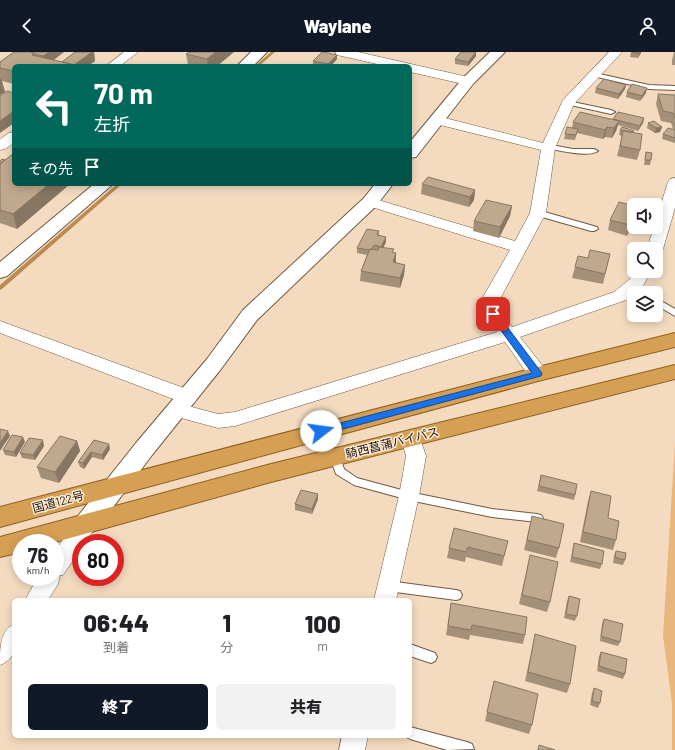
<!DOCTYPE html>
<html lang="ja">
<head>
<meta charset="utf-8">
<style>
	:root { --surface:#fff; --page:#f2f2f2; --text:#202124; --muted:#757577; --accent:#111827 }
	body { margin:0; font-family:Barlow,"Noto Sans JP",sans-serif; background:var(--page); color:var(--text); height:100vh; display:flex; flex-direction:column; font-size:15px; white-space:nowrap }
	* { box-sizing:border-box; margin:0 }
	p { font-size:13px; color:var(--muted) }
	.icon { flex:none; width:22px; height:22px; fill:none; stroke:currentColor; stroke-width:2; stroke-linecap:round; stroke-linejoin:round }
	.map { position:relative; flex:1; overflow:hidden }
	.side { position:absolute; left:12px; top:546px; width:400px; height:140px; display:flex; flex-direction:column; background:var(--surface); border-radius:6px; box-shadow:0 2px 10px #0003 }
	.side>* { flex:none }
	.hud { position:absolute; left:12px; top:12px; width:400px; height:122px; border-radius:6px; box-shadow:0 2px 10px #0003; background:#00695c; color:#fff; overflow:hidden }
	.controls { position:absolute; left:627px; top:146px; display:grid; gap:8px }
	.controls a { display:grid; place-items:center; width:36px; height:36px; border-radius:6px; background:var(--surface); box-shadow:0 2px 10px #0003; font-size:20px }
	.speed { position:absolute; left:12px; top:482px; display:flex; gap:8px; font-size:20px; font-weight:700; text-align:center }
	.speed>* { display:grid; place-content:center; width:52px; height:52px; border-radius:50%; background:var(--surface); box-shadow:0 2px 10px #0003; line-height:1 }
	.speed small { font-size:10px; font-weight:400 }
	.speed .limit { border:6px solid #d22; background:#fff; color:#111 }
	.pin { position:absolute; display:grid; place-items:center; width:34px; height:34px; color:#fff; margin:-17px; border-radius:8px; box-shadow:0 2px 6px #0006 }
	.me { position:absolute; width:44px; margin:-22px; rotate:75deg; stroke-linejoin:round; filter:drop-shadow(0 0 3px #0008) }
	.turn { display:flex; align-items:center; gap:14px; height:84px; padding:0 16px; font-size:18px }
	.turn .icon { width:52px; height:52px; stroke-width:2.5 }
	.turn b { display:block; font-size:28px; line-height:34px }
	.then { display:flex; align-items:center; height:38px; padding:0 16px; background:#0003; gap:8px; font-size:15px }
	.eta { display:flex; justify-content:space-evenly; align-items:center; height:68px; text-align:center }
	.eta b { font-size:24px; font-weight:800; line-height:28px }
	.button { display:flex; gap:8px; margin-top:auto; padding:8px 16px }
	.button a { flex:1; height:46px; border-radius:6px; background:var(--accent); color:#fff; font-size:16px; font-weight:800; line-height:46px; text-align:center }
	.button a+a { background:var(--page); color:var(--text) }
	header { display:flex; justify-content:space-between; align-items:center; height:52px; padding:0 16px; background:var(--accent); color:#fff; font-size:18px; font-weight:800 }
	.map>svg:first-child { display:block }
</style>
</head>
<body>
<header><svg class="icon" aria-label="back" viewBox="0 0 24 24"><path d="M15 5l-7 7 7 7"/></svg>Waylane<svg class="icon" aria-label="person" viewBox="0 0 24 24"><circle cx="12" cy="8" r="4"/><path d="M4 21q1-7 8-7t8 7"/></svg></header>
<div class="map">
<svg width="675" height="698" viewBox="0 0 675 698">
	<rect width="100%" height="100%" fill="#f4dbc0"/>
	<path fill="#e9b77e" d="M675,390V698H672V651L663,584Z"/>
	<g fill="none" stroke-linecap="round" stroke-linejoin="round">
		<path fill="#bd8b50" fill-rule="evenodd" d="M271,0H275L259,14H255Z
			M117,132H122L2,237L0,238V233Z"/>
		<defs>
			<path id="service" d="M595,21L649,33L675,34V38L649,37L593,24V22Z
				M568,49L611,58L615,60L611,62L566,52L564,51Z
				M546,92L573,97H594L598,99C588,106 558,98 546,96Z
				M535,159H541L597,175L598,177L594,179H591L535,163Z
				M632,232L646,239L647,241C640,241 633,241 628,235L629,233Z
				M656,246L675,257V264L656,253Z
				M335,401L339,402L344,417L357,426L409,440L492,457L537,462L541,463L543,466L541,469L537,470L492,465L409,448L354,433L336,422L330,405L331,402Z
				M388,529L456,538L460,539L462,543L460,547L456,548L388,539L384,538L382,534L384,530Z
				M410,592L435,601L437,605L435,609L431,611L410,604Z
				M410,675L467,690L472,692L474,697L447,698L410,687L405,684H410Z"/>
			<path id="minor" d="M124,0H138L120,14H106Z
				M335,0H358L468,25L473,26L474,29L473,32L468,33L410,20V14H386L337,3Z
				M609,0H622L574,52L555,96L546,161L501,245L502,261L512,275L614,240L630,227L635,219H651L643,234L626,248L520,285L545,317L547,322L545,327L538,328L531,327L505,290L235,374L218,376L170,363L167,358L170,353L177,351L218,362L235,360L497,280L484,262L483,245L510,198L365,153L362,150L365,147L370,145L375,147L515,189L530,161L541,98L432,71L430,68L432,65L437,64L543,91L563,48Z
				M14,80V91L5,97L0,98V87L9,81Z
				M675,126V156L663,197L661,200L656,202V197H647L654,175H656V168L668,130L670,127Z
				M0,269L195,340L197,345L195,350L188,352L181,350L0,281Z
				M411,378L418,380L426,404L419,444L396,548H374L399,444L406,404L401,385L404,380Z
				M87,462L95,465L98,471L85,491H81V497L63,523H60L58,532L48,548H25L38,525H55V499L79,465Z
				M14,572C14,589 19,606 0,613C0,595 0,579 14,572Z
				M342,684H368L365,698H339Z"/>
			<path id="tertiary" d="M251,0H267L253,14H237Z
				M490,0H505L473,32L416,105L410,106V90L463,26Z
				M94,132H113L7,224L0,226V210Z
				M375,132H393L376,154L257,268L221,317L152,403L96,478L87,481L78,478L75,471L78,464L136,391L207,307L243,258L364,146Z"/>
			<path id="trunk" d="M675,281V295L538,329L0,475V455L538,315Z
				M675,313V327L271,430L52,491H21V500L0,505V485L271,412Z"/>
		</defs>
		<use href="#service" stroke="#6f5a42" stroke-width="2"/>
		<use href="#minor" stroke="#6f5a42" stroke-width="1"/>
		<use href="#tertiary" stroke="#6f5a42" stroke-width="2"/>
		<use href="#trunk" stroke="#8e5f1f" stroke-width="2"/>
		<use href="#service" fill="#fff" fill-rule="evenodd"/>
		<use href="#minor" fill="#fff" fill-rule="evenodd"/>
		<use href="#tertiary" fill="#fff" fill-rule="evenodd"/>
		<use href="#trunk" fill="#d6a054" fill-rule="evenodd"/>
	</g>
	<path fill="#a49079" d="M14,0H64L54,8L62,10L75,0H94L95,9L88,14H14V32L2,29L5,40L0,43V10Z
		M234,0L217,14H184L188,13L186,2Z
		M461,0H476V4L468,14L455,12V7Z
		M631,0H641L638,6L630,5Z
		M674,0H675V13H672V8Z
		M337,7L331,14H313V9Z
		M626,33L625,37L618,47L595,41L596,36Z
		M627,40L646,41L640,49L626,45Z
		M658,42L675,43V91L662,87L663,82L673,77L671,71L661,69L656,52Z
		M644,66L643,71L638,79L618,73L616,79L612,86L605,85L603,87L577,81L575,88L564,87L567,75L572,76L573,70L613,68V67Z
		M648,71L662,75L660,80L655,81L647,76Z
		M620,78L634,79L633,81L640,98L637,108L617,104L622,84L619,83Z
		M646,100L651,108L650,113H644Z
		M5,108L14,132H70L17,177L0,171V109Z
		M422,132L475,138L474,148L469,155L421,142Z
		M512,154L510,164L499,186L473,179L474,169Z
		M610,168L634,169L627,184L608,178Z
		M379,179V184L386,185V190L383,196L393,201H396V211L405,213L404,223L400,236L360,229L361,219L367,203L357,201V196Z
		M610,202L603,232L572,226L575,215L588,206Z
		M94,388L110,397L103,408L92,405L84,417L80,415L78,410Z
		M77,389L80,399L59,431L41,426L37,415Z
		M25,390L16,405L5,403L3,398Z
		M44,394L35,408L22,406L20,401Z
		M541,423L575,443L574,448L537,439Z
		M591,439L608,466L616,488L613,498L580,490L588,449Z
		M318,447L312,462L295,458V452Z
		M532,464L559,496L556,506L524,498Z
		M508,489L502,514L466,505L465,510L447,506L449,496Z
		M574,491L602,512L600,517L570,510Z
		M616,499L625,508L623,513L613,511L614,504Z
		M530,503L550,550L547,560L519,552Z
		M569,544L577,564L575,569L564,566L567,549Z
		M451,551L525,583L523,592L470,583L469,588L446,583Z
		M604,567L620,590L618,594L600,589L602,572Z
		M535,582L570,632L567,641L525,629L533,592Z
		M601,600L625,622L623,627L597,619L599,604Z
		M494,629L532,673L529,682L485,669Z
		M594,636L600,651L598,656L590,653L592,641Z"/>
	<path fill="#867663" d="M50,0H64L45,14L43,4Z
		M92,0H94L95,9L88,14H74V13Z
		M216,0H234L217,14H208L207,7Z
		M476,0V4L468,14V10Z
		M640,0H641V1L638,6Z
		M337,3V7L331,14H328V12Z
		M1,26L5,40L0,43V27Z
		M626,33L625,37L618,47L619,42Z
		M647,36L646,41L640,49L642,44Z
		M14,59V71L0,81V69Z
		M644,66L643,71L638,79L640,74Z
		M619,69L616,79L612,86L614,76Z
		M607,75L605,85L603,87L605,78Z
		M662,75L660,80L655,81L656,76Z
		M49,132H70L17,177L13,162Z
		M475,138L474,148L469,155L470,145Z
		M512,154L510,164L499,186L500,175Z
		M634,165V169L627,184L630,173Z
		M386,185V190L381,200V195Z
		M396,201V212L393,210Z
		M405,213L404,223L400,236V226Z
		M8,379L10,384L0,399V391Z
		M23,385L25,390L16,405L14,400Z
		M43,388L44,394L35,408L33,403Z
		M77,389L80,399L59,431L55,420Z
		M109,392L110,397L103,408L102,403Z
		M91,400L92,405L84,417L83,411Z
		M318,442V447L312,462V457Z"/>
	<path fill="#bfa88d" stroke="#867663" d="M14,0H30L34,1L32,3L71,12L68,14H14V19L0,16V10Z
		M30,0H50L43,4L35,2L34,1Z
		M75,0H92L74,13H71V12L62,10Z
		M189,0H216L207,7L186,2Z
		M322,0H324L337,3L328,12L313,9Z
		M461,0H476L468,10L455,7Z
		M632,0H640L639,2Z
		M604,27L626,33L619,42L596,36Z
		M632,32L647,36L642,44L627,40Z
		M7,39L14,41V59L0,69V44Z
		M658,42L675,43V66L673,61L663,59Z
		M580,60L619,69L614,76L607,75L605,78L573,70Z
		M618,60L644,66L640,74L613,67Z
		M654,69L662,75L656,76L648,71Z
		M567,75L578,77L576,83L565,82Z
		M622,75L634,79L633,80L620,78Z
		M668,76L675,78V86L663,82Z
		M623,79L642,82L640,98L620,94Z
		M646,100L652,101L651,108H645Z
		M14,101V132H49L13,162L0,158V112Z
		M2,107L5,108L0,112V109Z
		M428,125L475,138L470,145L422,132Z
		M486,148L512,154L500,175L474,169Z
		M619,150L634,154V165L630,173L610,168Z
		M367,177L379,179L377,183L386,185L381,195L374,193L372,197H370L369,198L357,196Z
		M379,195L394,197L392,200L396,201L393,210L405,213L400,226L361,219L370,197L378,198Z
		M590,198L610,202L605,222L575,215L578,204L588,206Z
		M0,377L8,379L0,391Z
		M12,383L23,385L14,400L3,398Z
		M60,384L77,389L55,420L37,415Z
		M29,386L43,388L33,403L20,401Z
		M94,388L109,392L102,403L91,400L83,411L78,410Z
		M541,423L577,432L575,443L539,434Z
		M301,438L318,442L312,457L295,452Z
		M591,439L611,444L608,466L619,469L616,488L583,480Z
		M532,464L564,472L559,496L527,488Z
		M454,476L508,489L504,504L468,495L466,500L449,496Z
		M574,491L604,499L602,512L572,505Z
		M616,499L626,501L625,508L615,505Z
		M530,503L558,510L550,550L522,543Z
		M569,544L580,547L577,564L566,562Z
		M451,551L527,565L525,583L472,573L471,578L448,574Z
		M604,567L623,572L620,590L601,584Z
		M535,582L576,594L570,632L528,620Z
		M601,600L627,607L625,622L599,614Z
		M494,629L538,642L532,673L487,660Z
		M594,636L602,639L600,651L592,649Z
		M539,693L555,698H538Z"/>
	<path fill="#1a73e8" stroke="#114b97" d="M493,259L496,260L541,320L542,322L541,324L321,383L317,382L316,379L321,376L532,321L489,262Z"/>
	<g text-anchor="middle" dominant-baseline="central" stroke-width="3" stroke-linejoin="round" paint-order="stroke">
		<g font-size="12" fill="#1c140a" stroke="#feead4">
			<text transform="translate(392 390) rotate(-14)">騎西菖蒲バイパス</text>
			<text transform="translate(58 449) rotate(-15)">国道122号</text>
		</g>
	</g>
</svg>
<div class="controls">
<a><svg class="icon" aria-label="sound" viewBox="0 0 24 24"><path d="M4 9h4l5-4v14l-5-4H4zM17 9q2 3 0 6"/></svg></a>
<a><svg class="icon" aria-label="search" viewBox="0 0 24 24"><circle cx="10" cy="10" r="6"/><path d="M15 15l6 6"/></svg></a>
<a><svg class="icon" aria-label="layers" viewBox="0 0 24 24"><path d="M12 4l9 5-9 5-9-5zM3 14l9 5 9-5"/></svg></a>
</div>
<div class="speed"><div>76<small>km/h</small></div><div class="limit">80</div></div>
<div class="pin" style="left:493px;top:262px;background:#d93025"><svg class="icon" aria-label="arrive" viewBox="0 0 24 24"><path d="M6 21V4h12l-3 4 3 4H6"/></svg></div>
<svg class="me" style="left:321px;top:379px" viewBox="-20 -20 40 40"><circle r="19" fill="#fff"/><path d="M0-13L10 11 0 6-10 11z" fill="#1a73e8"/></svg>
<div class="hud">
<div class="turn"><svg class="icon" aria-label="left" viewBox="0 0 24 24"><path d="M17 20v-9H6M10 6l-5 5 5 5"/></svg><div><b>70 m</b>左折</div></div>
<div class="then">その先<svg class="icon" aria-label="arrive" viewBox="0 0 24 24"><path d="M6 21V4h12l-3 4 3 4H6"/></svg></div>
</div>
<section class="side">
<div class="eta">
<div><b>06:44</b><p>到着</p></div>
<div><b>1</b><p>分</p></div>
<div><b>100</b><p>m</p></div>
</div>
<div class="button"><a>終了</a><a>共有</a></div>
</section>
</div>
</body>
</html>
